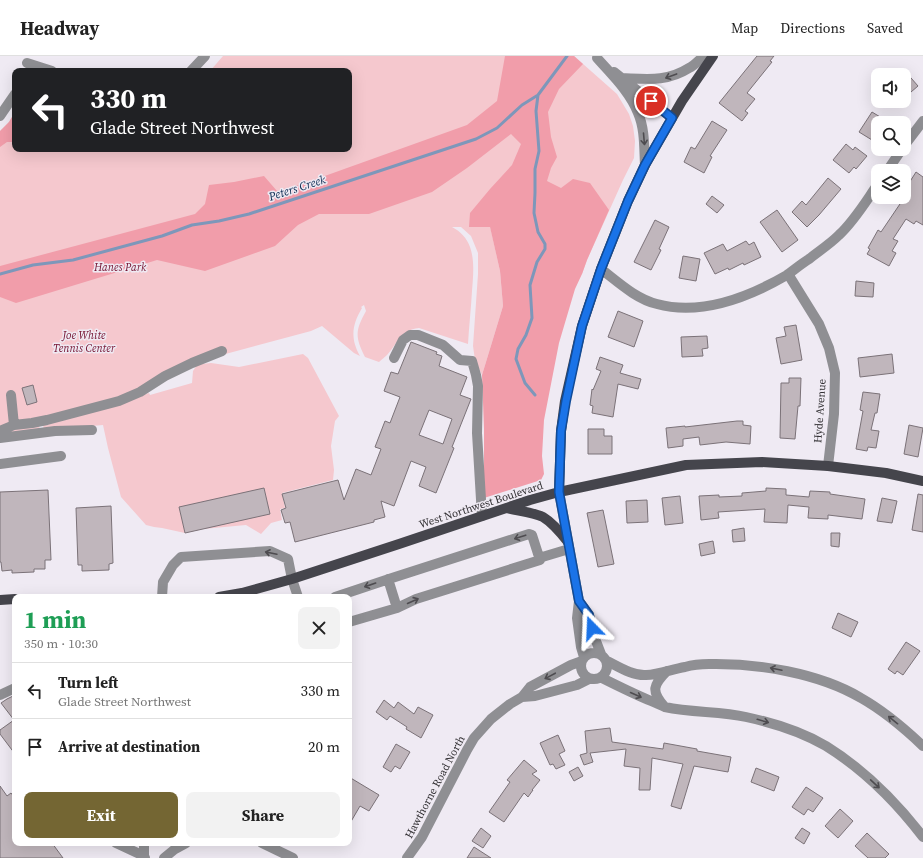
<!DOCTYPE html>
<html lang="en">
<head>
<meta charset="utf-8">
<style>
	:root { --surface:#fff; --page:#f2f2f2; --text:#222; --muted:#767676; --line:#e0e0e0; --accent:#746633 }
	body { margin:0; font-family:"Source Serif 4",serif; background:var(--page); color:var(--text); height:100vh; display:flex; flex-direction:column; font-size:15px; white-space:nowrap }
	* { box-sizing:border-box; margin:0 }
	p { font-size:13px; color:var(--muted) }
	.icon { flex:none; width:22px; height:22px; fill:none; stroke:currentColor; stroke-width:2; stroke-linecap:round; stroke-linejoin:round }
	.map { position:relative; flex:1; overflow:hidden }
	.sheet { position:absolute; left:12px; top:538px; width:340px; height:252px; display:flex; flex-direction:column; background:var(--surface); border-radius:8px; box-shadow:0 4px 16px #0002 }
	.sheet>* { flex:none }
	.top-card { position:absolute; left:12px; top:12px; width:340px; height:84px; border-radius:8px; box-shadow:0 4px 16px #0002; background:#202124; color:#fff; overflow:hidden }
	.fabs { position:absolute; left:871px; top:12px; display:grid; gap:8px }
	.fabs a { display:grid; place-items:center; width:40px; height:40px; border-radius:8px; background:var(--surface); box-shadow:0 4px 16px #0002; font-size:20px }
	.pin { position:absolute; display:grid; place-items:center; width:34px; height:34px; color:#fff; margin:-17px; border:2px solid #fff; border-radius:50%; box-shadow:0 1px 4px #0007 }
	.me { position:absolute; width:44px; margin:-22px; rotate:339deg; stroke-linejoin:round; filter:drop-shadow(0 0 3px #0008) }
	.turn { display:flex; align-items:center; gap:14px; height:84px; padding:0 12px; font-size:18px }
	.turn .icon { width:52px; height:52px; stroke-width:2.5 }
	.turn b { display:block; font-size:28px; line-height:34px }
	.round { display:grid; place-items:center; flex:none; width:42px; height:42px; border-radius:8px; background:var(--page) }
	.head { display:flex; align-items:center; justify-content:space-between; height:68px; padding:0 12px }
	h1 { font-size:24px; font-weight:700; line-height:30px; color:#1e9e55 }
	.cta { display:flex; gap:8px; margin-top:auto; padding:8px 12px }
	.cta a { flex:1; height:46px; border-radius:8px; background:var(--accent); color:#fff; font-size:16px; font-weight:700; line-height:46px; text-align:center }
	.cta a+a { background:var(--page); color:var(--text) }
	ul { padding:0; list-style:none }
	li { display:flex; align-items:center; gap:12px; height:56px; padding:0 12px; border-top:1px solid var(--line) }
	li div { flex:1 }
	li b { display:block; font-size:15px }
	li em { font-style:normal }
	header { display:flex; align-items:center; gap:24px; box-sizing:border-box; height:56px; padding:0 20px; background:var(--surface); border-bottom:1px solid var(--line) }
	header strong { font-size:19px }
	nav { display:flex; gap:22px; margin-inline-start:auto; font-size:14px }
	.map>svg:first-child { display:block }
</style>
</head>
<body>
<header>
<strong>Headway</strong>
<nav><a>Map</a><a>Directions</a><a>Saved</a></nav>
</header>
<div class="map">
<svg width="923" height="802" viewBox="0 0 923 802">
	<rect width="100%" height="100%" fill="#efeaf3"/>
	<path fill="#f5c8ce" d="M223,0H574L617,38L629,58L633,70L635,85L634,102L623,124L587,204L582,218L490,170L500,215L503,250L482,319L475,304L473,290L478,218V197L471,180L461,171H452C460,175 467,182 470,191C475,205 473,221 472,235C471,253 469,270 468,288L419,272C400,274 398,287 387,299C385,301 382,303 379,306L365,301C355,281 355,275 366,255L364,249L361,251L362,252C352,269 350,282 360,300L354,297L322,270L311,275L207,303L131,343L149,337L150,339L192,327L193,315L197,309L202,308L211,307L239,311L303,298L308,302L339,360L335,365L331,390L334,414L333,424L282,437L285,452L280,453L282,464L271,467L261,478L246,469L203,473L185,477L162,472L154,471L146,469L121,441L108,392L103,369L44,374L43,369L39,370L40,374L0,380V75L9,66L15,56V93H349V15H210Z"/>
	<path fill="#f19daa" d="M505,0H574L583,8L559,33L548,56L551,81L557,101L551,112L547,125L561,132L573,123L590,127L609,154L587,204L582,218L575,233L559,287L544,364L542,400L544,418L541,424L484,442V373L482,319L503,250L500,215L490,171H469L470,157L490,133L512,109L521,88L511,78L467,112L432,136L369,158H319L298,169L275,190L205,215L157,204L16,247L0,241V210L195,158L205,148L209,129L234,126L264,120L277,135L308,126L467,69L497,45Z
		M15,56V86H7L0,91V75L9,66Z"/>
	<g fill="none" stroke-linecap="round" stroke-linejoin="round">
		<path stroke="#7d97ba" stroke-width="3" d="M0,218L33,209L73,204L162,180L192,169L219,165L249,158L476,83L497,72L522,49L538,39L567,0
			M535,339L525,327L516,303L518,293L526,279L532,262L530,229L537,206L545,193V188L538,176L534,157L535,137V113L539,95L536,55L538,39"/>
	</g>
	<path fill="#c0b6bc" stroke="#7b7278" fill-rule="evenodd" d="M757,0H774L770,5L772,6L747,37L755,43L745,55L748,57L742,65L719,47Z
		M904,14L918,30L904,42Z
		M872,56L890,67H878V74L872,84L859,76Z
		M712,65L727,74L710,100L712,101L704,117L684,106L691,91L695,93Z
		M846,88L853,94L855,91L867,100L856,113L854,111L849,117L833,104Z
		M916,116L923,121V169L916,165L914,168L906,163L893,183L898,185L892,195L896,197L889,210L867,198L870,193L868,192L878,174L881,176L904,142V135Z
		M828,122L841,133L819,159L807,171L792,156L802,145L806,149Z
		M712,140L724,149L717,157L706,148Z
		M777,154L798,184L782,196L760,166Z
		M655,164L669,171L659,193L661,194L651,214L634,206Z
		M746,185L749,189L754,186L761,201L744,209L743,207L729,214L728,212L715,218L704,197L723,188L727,195Z
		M683,200L700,203L696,225L679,222Z
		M856,225L874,227L873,241L855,240Z
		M618,255L643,265L634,291L608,281Z
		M796,269L802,304L781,308L776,282L786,280L784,271Z
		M707,280L708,292L702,293L703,300L682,301L681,281Z
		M411,286L437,296L436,298L442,300L439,310L467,321L460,339L471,343L452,391L454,392L436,437L419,430L426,411L411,405L394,450L381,445L385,461L374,464V466L295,486L290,466L285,467L281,454L286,452L282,438L338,424L344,444L356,413L371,419L381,393L375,391L385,365L390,367L400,341L384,335L391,316L398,318ZM429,354L452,363L443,388L419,379Z
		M892,298L894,317L860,321L858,302Z
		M600,301L623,309L620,317L641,323L638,333L618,328L613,361L592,357L593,350L590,349L592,333L593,334L601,315L596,313Z
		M789,322H801L800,350H798L795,383L780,382L781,327H789Z
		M33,329L37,346L27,349L22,332Z
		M863,336L880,338L877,357H875L871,374L879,375L876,392L868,391L867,395L856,393L863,355L860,354Z
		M737,365H743V369L751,370L750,388L726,386L700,389L699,381L683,383V390L668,392L666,372L685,370V371Z
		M909,369L923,372L918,401L904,398Z
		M588,373H604V380H612V398H588Z
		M264,432L270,458L185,477L179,451Z
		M766,432L786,433V439L809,441L810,435L830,436V438L865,443L862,463L828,459V463L808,462L809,451L788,449L787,467L764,466L765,453L718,456L719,462L701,464L699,440L719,439V441L742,440V437L766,435Z
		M48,434L51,504H45V513H34V516L12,517V514L2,515L1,506H0V436Z
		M918,438L923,439V476L912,474Z
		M680,440L683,467L665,469L662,442Z
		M882,442L897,445L892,467L877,465Z
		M647,444L648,466L627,467L626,445Z
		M111,450L113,507L109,508V514L82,515V509H78L76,452Z
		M603,454L614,508L598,511L587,457Z
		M744,472L745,485L733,486L732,474Z
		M831,477H840L839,491L831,490Z
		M713,485L715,497L701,500L699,488Z
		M838,557L858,566L851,581L832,572Z
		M906,586L920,595L903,619L897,615L895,618L888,613Z
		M15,639V698L0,678V674L14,664L1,647L7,643Z
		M384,644L394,652L398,646L414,658L418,651L433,659L421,682L406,673L407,671L390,660L387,664L376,656Z
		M610,672L612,686L663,693L664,687L697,693V695L731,701L728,716L694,710L681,753L671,750L683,708L652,702L650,734H639L640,712L624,710L626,693L590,697L593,706L584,709L580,699L587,697L585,675Z
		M558,679L565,695L559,698L565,709L556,713L553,708L550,709L540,687Z
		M396,688L410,696L400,713L395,710L391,716L383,711Z
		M524,704L537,715L532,718L540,724L532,734H533L528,741L524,737L504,766L489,756L510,726L507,724Z
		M578,711L583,720L574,725L569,716Z
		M756,712L779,721L774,735L751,726Z
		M349,721L379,739L369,755L360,750L349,769Z
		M0,730L7,740L11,737L15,742V787H52L63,802H0Z
		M806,731L823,742L813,756L808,753L804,759L792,751Z
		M840,753L853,765L838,782L825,770Z
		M481,772L491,780L483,792L472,785Z
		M802,772L810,777L804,788L795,782Z
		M867,777L889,798L885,802H868L855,790Z
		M474,791L491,802H467Z"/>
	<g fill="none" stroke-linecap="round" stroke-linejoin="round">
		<path stroke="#8f8f93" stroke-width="10" d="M597,2C612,19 630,36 638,57C645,73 644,92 645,109
			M27,7L52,15
			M191,15L205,0
			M614,16L672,62
			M622,22C647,23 667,26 689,12C695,9 699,4 704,0
			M0,60L15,38
			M904,90L923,65
			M887,115L902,93
			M601,213C618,226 636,243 657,248C701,260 749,241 787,219C794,214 801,208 809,203C819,195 830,188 839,179C855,164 866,145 878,128
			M788,218L819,268L829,292L835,317L834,358L828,410
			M394,302L403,284L410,279H418L443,289L460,304L472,305L476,319L478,330L477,377L482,460
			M11,339L14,369
			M0,375L14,369L32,367L47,364L119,345L140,336L165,320L192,307L222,295
			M0,382L55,375L92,374
			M0,408L61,400
			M559,436L579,545L577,562L581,591L584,601
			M539,502L569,493
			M388,523L397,552
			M162,541L163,526L173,509L181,501L270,495L288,503L292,523L298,541
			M335,541L392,522L529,478L532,479L540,504L416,543L397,552L349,566
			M579,545L589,559L596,585L601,598
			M581 610a13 13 0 1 1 26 0a13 13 0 1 1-26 0Z
			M607,605C619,611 633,620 646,619C659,619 672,613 685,611C692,609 701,608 709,608C757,607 819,617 861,642C884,655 904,672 923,690
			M602,622C618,630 634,638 651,645C656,647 660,649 665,651C692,657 720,655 746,661C774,667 802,676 826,690C863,713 897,747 923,781
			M0,639L15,632
			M522,641L535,640L577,629L589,623
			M664,650C651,635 653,629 667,615
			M116,787L144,800L145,802
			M262,787L293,802
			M144,800V787
			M164,802L175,793L186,787
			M407,802L422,781L467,694L474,682L491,663L510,648L522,641L530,631L571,609L582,605"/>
		<path stroke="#45454c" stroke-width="10" d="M559,436L561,375L565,345L582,270L601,213L628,145L645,109L682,45L713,0
			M506,452C518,455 532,456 543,461C553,467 561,477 568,486
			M219,541L242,537L292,523L399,488L530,444L559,436L686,409L762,406L828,410L886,417L923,425
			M0,544L15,543"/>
	</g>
	<defs><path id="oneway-shaft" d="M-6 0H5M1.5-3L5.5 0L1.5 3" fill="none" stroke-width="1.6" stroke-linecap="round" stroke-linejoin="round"/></defs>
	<g stroke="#4e4c50">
		<use href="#oneway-shaft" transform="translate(671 20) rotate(160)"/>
		<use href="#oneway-shaft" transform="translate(644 83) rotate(85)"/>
		<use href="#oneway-shaft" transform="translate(520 481) rotate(162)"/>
		<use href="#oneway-shaft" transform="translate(271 497) rotate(-168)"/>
		<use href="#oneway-shaft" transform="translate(370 529) rotate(161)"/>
		<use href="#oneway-shaft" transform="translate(413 545) rotate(-24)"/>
		<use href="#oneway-shaft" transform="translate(776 613) rotate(-168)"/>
		<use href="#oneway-shaft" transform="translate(550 620) rotate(152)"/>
		<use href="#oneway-shaft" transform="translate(636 639) rotate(24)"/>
		<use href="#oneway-shaft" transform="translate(893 664) rotate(-141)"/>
		<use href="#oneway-shaft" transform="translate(763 665) rotate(16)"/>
		<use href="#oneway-shaft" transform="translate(875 728) rotate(43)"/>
	</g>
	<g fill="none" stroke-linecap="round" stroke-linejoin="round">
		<defs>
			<path id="route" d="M592,572L589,559L579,545L559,436L561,375L566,345L582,270L601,213L628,145L645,109L672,62L651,45"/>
		</defs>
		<use href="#route" stroke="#114b97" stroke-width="10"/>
		<use href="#route" stroke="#1a73e8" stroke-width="7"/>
	</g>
	<g text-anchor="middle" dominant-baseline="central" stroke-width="3" stroke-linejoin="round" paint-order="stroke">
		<g font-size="11" font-style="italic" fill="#741130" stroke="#efeaf3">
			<text x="120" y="211">Hanes Park</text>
			<text x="84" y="279">Joe White<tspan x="84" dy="13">Tennis Center</tspan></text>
		</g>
		<g font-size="11" fill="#323033" stroke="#efeaf3">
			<text transform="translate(820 355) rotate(-86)">Hyde Avenue</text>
			<text transform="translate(481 449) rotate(-18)">West Northwest Boulevard</text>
			<text transform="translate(435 731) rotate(-62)">Hawthorne Road North</text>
		</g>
		<g font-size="12" font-style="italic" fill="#0d2c53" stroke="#efeaf3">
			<text transform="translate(297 132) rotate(-18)">Peters Creek</text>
		</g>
	</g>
</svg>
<div class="fabs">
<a><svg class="icon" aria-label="sound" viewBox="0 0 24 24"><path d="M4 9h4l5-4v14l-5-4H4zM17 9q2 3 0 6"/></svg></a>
<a><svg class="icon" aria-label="search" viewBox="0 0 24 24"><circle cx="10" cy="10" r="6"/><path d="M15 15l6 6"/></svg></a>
<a><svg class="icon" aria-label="layers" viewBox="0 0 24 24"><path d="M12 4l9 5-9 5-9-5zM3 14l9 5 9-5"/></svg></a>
</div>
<div class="pin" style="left:651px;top:45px;background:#d93025"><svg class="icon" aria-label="arrive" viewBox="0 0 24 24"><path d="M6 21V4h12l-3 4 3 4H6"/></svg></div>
<svg class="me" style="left:592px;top:572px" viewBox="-20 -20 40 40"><path d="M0-17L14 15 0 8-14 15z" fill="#1a73e8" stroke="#fff" stroke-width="4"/></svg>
<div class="top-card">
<div class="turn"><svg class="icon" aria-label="left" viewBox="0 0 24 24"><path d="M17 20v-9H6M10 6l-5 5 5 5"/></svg><div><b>330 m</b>Glade Street Northwest</div></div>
</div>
<section class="sheet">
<div class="head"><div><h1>1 min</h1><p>350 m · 10:30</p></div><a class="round"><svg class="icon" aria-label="close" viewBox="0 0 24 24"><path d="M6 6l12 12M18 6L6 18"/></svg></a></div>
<ul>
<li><svg class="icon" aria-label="left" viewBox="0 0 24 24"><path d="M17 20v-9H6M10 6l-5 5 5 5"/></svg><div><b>Turn left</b><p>Glade Street Northwest</p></div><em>330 m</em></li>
<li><svg class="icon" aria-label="arrive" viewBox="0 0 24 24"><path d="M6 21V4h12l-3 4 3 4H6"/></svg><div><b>Arrive at destination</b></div><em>20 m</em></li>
</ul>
<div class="cta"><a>Exit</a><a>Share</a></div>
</section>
</div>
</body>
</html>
